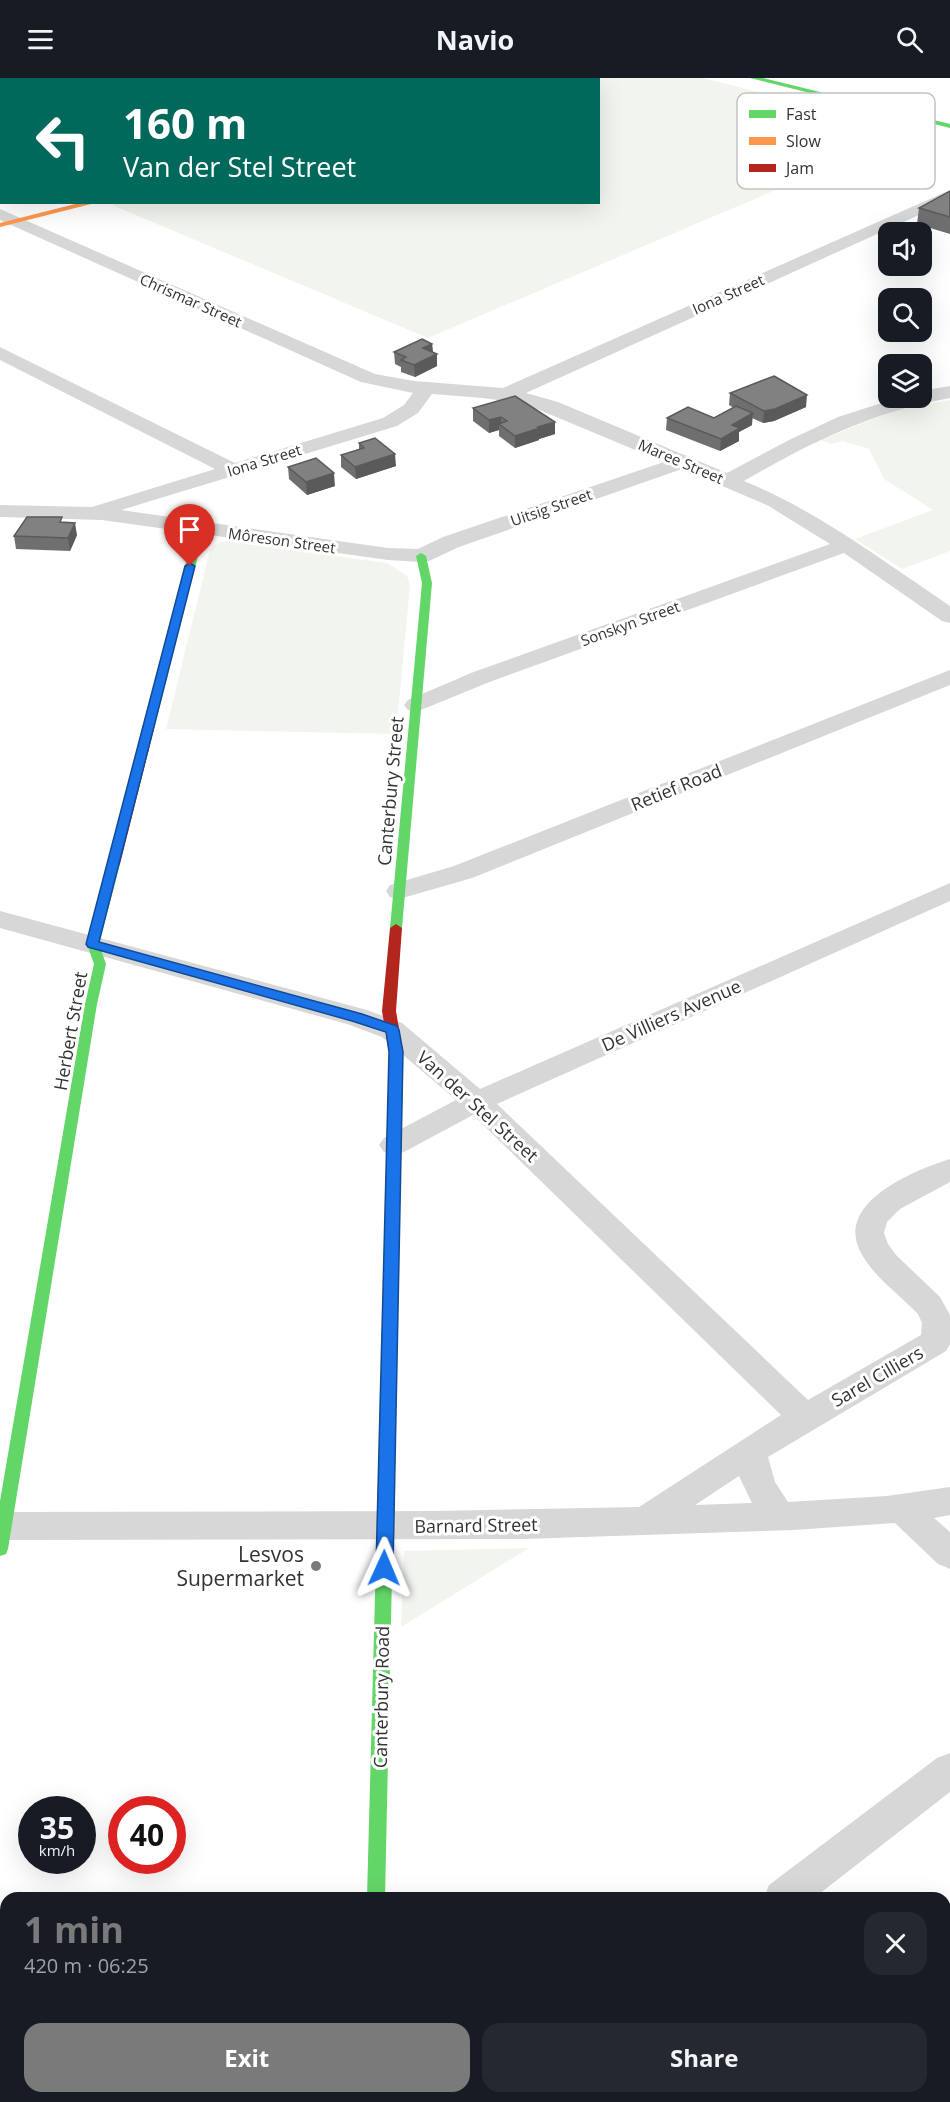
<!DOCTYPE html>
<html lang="en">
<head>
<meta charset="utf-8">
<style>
	:root { --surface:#171b24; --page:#242831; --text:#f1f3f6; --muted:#9ea1a6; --accent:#7a7a7a }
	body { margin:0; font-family:"Open Sans",sans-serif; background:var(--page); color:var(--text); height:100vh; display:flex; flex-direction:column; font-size:22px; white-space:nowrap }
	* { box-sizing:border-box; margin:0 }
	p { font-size:20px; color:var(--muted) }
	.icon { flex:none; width:33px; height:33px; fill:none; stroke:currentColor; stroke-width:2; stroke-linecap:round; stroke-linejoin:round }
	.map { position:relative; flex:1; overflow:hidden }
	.side { position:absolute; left:0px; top:1814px; width:951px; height:212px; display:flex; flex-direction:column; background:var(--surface); border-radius:18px 18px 0 0; box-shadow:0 6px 24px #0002 }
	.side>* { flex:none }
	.top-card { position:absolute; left:0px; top:0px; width:600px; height:126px; box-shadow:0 6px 24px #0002; background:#00695c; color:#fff; overflow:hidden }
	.tools { position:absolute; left:878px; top:144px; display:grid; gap:12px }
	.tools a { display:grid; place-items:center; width:54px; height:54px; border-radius:12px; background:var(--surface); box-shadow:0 6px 24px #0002; font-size:30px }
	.speed { position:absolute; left:18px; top:1718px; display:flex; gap:12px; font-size:30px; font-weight:700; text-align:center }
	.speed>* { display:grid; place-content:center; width:78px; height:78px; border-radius:50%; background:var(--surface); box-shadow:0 6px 24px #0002; line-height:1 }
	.speed small { font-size:15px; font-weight:400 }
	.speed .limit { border:9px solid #d22; background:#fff; color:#111 }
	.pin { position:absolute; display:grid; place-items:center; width:51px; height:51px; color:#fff; margin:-62px -26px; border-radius:50% 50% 50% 0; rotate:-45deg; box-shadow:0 0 6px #0007 }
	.pin .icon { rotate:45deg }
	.me { position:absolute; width:66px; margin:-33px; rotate:1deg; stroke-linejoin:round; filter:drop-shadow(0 0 4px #0008) }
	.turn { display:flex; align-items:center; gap:21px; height:126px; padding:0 24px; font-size:27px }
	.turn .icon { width:78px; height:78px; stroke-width:2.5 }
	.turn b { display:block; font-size:42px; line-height:51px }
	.round { display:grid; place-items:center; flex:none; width:63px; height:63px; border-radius:18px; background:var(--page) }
	.summary { display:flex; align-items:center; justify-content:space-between; height:102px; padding:0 24px }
	h1 { font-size:36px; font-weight:700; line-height:45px; color:var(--accent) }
	.primary-button { display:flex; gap:12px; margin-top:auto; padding:12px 24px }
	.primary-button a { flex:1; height:69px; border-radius:18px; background:var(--accent); color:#fff; font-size:24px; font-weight:700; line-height:69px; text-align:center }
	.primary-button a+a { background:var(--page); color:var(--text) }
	header { display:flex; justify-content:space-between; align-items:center; height:78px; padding:0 24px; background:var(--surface); font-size:27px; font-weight:700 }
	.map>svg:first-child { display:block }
</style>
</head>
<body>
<header><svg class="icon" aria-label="menu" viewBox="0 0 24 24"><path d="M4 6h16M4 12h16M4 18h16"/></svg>Navio<svg class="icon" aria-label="search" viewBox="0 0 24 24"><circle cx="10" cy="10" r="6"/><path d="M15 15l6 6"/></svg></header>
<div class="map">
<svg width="950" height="2024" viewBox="0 0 950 2024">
	<rect width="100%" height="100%" fill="#fff"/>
	<path fill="#f1f5ed" d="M587,0H703L864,41L830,59L872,71L428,260L112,127L121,124H598V2L579,1Z
		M950,322V473L902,491L855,461L933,432L884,401L869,371L843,363L830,366L821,362L893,333Z
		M224,463L387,485L407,498L410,507L396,656L166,651L210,472L214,467Z
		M529,1470L401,1549L404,1473Z
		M109,2019H333L332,2024H108Z"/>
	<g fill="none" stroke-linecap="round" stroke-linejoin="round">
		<path fill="#d7d7d7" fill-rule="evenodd" d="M950,112V123L526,315L558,324L727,395L789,362L838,339L897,320H921V313L950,308V320C875,333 809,365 744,403C819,434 883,483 950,528V545L942,543L844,475L487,605L416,634L408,632L404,627L408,622L471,595L830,466L767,427L682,391L459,469L429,483L421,484L388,482L102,442L0,439V427L92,429L215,391L0,282V269L235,385L383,340L404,327L413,315L361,304L0,142V131L375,296L414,303L503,310ZM432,316L483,320L525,326L664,384L443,459L418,471L388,470L121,432L397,348L418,335Z
			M950,592V607L472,800L399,821L390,819L386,813L390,807L454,788Z
			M950,805V823L497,1026L808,1322L921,1257L922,1245L918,1236C899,1216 871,1197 859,1171C838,1123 915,1092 950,1081V1104L900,1131L887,1144L884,1155L888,1166L896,1177L940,1219L950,1237V1266L946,1273L768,1379L775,1404L788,1424L887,1418L950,1409V1437L934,1440L950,1454V1491L938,1486L895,1445L793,1452L523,1461L0,1462V1434L436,1433L639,1429L781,1337L473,1037L404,1074L394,1077L384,1074L379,1067L384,1060L456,1022L382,959L347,946L0,850V833L367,932L402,945L480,1011ZM739,1398L752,1425L695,1427Z
			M950,1675V1714L814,1820H764L769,1807L937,1680Z
			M349,2019H391V2024H349Z
			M496,2019H542L540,2024H494Z"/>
		<path fill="#63d668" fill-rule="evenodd" d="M494,0H504L492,2Z
			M537,0H547L535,2Z
			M750,0H763L950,46V50Z
			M200,447L205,450L155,647L149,650L145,649L143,647L195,450Z
			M421,475L426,478L432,505L402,850L396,854L390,850L422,505L416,478Z
			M114,782L120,786L99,866L106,886L97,926L8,1471L6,1476L0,1478V1423L85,926L94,886L87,866L108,786Z
			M396,985L403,990L385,1820H367L389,990Z"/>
		<path fill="#ff974d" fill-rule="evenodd" d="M83,124H99L0,149V145Z"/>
		<path fill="#b3261e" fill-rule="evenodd" d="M149,644L155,647L120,786L114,790L108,786L143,647Z
			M396,846L402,850L396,933L403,974V990L396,995L389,990V974L382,933L390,850Z"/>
	</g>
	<path fill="#6f6f6f" d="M34,0H78V1L36,2Z
		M328,0H364V2H331Z
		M950,113V156L917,146L919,130Z
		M432,266L433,274L437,288L415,299L401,294V289L395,286L394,274Z
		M730,315L806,329L774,343L763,345L752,340V347L739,354V363L720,373L666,352L667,340H714L734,330L729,327Z
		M473,330L555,344V356L539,361V362L515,370L499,358V352L489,355L473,343Z
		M359,365L396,388L356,401L341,389V377L359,371Z
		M288,389L335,408L307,417L289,401Z
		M63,444L77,457L70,473L16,471L14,458Z"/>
	<path fill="#5a5a5a" d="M47,0H78V1L48,2Z
		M120,0H137L132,2H120Z
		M2,25V42H0V26Z
		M432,266L433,278L423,270Z
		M437,276V288L415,299L414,287Z
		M807,317L806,329L774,343L763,345L764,333Z
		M753,335L752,347L739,354V363L720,373L721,361L732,347Z
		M501,339V348L499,346V352L489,355V342Z
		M555,344V356L539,361V362L515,370V358Z
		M395,376L396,388L356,401L355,389Z
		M334,395L335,408L307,417L306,404Z
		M75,445L77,457L70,473L68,460Z"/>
	<path fill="#818181" stroke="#5a5a5a" stroke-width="1.5" d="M348,0H364L358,2H351Z
		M0,8L2,9V25L0,26Z
		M950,113V139L919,130Z
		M422,261L432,266L423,270L437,276L414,287L401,282L406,279L394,274Z
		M774,298L807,317L775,331L764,333L730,315Z
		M515,318L555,344L538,349L540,350L515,358L499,346L507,343L501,339L489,342L473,330Z
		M736,328L753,335L732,347L740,350L721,361L667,340L688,329L714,340Z
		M375,360L395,376L355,389L341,377L364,370L359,365Z
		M316,380L334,395L306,404L288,389Z
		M27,439H62L60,444L75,445L68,460L14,458Z"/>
	<path fill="#1a73e8" stroke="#114b97" stroke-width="1.5" d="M190,485L195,488L99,864L362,936L397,948L399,952L403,974L393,1490L390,1494L384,1497L378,1494L376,1490L389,974L386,954L352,943L88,869L86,866L185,488Z"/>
	<circle fill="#7a7a7a" stroke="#fff" stroke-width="2" cx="316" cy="1488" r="6"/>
	<g text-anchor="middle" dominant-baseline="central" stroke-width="6" stroke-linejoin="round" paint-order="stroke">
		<g font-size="15" fill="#333" stroke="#fff">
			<text transform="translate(728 216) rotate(-24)">Iona Street</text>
			<text transform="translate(191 222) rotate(24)">Chrismar Street</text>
			<text transform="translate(264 382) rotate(-17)">Iona Street</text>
			<text transform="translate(681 383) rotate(23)">Maree Street</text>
			<text transform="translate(551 429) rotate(-19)">Uitsig Street</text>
			<text transform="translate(282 462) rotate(8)">Môreson Street</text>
			<text transform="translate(630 545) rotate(-20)">Sonskyn Street</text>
		</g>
		<g font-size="18" fill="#333" stroke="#fff">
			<text transform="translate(676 709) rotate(-22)">Retief Road</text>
			<text transform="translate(390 713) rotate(-85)">Canterbury Street</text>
			<text transform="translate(671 937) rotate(-24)">De Villiers Avenue</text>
			<text transform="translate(70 953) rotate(-80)">Herbert Street</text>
			<text transform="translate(478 1028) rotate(42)">Van der Stel Street</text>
			<text transform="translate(877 1298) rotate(-30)">Sarel Cilliers</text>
			<text transform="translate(476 1447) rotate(-1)">Barnard Street</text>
			<text transform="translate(381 1619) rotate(-89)">Canterbury Road</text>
		</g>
		<g font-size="21" fill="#333" stroke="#fff" text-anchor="end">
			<text x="304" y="1476">Lesvos<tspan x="304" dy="24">Supermarket</tspan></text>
		</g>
	</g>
	<rect x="737" y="15" width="198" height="96" rx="9" fill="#fff" stroke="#c2c2c2" stroke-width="1.5"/>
	<rect x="749" y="32" width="27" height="8" fill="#63d668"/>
	<rect x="749" y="59" width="27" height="8" fill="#ff974d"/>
	<rect x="749" y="86" width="27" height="8" fill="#b3261e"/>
	<g font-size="16" fill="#333">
		<text x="786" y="42">Fast</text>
		<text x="786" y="69">Slow</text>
		<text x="786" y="96">Jam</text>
	</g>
</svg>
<div class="tools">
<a><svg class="icon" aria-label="sound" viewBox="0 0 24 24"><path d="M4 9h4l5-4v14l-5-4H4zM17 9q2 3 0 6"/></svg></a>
<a><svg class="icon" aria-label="search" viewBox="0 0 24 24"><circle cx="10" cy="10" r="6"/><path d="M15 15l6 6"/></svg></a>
<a><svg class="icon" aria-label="layers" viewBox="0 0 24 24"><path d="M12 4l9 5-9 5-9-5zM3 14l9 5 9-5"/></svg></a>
</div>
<div class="speed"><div>35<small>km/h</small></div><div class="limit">40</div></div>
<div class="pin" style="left:190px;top:488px;background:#d93025"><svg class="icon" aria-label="arrive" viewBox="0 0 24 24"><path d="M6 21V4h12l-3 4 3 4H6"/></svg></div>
<svg class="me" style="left:384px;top:1490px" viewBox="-20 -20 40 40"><path d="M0-17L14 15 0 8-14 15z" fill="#1a73e8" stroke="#fff" stroke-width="4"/></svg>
<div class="top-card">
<div class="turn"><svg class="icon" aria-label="left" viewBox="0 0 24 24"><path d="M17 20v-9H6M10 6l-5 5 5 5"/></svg><div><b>160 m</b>Van der Stel Street</div></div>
</div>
<section class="side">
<div class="summary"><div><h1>1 min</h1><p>420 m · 06:25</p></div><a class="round"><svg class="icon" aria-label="close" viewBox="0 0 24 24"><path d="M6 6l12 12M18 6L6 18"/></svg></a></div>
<div class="primary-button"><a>Exit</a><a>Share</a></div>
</section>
</div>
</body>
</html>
